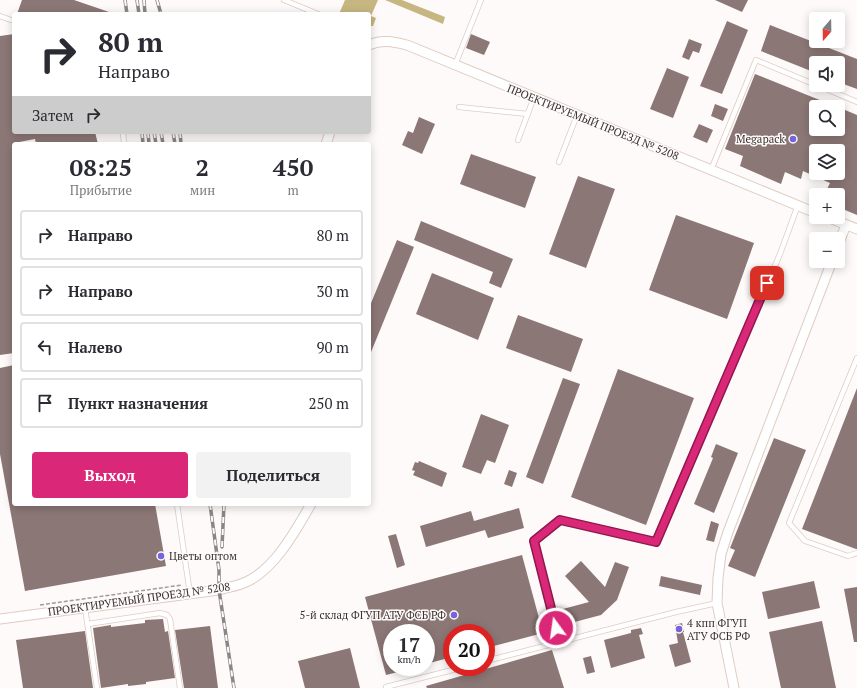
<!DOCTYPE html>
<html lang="ru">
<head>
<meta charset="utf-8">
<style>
	:root { --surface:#fff; --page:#f2f2f3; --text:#2b2b33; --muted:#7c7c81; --line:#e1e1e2; --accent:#db2777 }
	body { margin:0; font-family:"PT Serif",serif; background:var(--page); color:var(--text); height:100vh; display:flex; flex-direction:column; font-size:15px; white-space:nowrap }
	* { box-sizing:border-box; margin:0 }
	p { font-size:13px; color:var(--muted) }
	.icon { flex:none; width:22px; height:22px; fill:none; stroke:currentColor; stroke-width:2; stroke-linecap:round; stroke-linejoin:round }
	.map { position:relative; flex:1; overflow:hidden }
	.side { position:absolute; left:12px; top:142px; width:359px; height:364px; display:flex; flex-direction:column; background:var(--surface); border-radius:4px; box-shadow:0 2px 10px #0003 }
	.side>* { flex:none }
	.top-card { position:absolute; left:12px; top:12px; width:359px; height:122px; border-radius:4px; box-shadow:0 2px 10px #0003; background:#fff; color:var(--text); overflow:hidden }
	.needle { width:26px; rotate:200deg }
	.tools { position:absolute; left:809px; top:12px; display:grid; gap:8px }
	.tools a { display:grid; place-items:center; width:36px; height:36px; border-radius:4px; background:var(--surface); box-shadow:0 2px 10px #0003; font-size:20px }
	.speed { position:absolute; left:383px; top:624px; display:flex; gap:8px; font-size:20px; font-weight:700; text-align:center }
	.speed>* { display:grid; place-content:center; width:52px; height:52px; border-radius:50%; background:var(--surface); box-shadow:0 2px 10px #0003; line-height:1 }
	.speed small { font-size:10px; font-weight:400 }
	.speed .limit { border:6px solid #d22; background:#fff; color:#111 }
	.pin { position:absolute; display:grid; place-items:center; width:34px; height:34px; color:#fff; margin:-17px; border-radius:8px; box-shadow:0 2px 6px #0006 }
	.me { position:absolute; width:44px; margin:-22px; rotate:346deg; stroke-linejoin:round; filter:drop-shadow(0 0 3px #0008) }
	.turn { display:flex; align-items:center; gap:14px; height:84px; padding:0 20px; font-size:18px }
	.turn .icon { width:52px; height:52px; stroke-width:2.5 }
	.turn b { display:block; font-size:28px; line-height:34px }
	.then { display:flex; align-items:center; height:38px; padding:0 20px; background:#0003; gap:8px; font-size:15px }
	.eta { display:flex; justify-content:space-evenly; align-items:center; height:68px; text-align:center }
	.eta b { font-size:24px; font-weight:600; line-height:28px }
	.cta { display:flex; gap:8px; margin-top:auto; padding:8px 20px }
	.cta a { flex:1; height:46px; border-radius:4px; background:var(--accent); color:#fff; font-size:16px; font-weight:600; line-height:46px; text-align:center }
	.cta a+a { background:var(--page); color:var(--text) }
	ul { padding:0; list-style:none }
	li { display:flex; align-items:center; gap:12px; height:50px; margin:0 8px 6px; padding:0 12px; border:2px solid var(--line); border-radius:4px }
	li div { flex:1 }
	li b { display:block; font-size:15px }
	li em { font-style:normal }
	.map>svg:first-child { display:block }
</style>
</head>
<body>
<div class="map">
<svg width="857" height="688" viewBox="0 0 857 688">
	<rect width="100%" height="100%" fill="#fefaf9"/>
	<path fill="#c6b782" d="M345,0H378L371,16L376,18L373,26H369V14H339Z
		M385,0H402L445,17L443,24Z"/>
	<path fill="#8b7776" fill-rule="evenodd" d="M22,0H74L112,13V14H17Z
		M715,0H748L742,12Z
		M727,21L748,30L722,94L700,86Z
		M770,25L857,59V89L838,82V63H816V73L761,51Z
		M14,34V132H95L98,144H36L35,139L14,143V353L0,355V36Z
		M471,34L490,42L484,55L466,48Z
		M689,39L702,44L699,53L693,51L689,60L682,57Z
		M667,68L689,77L673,118L650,109Z
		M755,74L837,107H816V129H838V107L857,115V215L838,207V195H835L836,193L827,189L830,183L803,171L801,179L785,172L781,184L740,166L743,156L725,149ZM816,151H838V173H816Z
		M715,104L728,109L723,121L711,116Z
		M419,117L435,124L422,154L402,145L408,131L413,133Z
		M699,124L713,130L707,143L693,137Z
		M471,154L536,177L525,208L460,184Z
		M578,176L615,189L586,268L549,254Z
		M676,215L754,243L727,319L649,290Z
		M421,221L513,259L501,288L489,283L493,272L414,240Z
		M397,240L414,247L369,357V308Z
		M432,273L494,298L478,340L416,314Z
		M518,315L583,339L571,372L506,348Z
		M14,365V504H155L166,566L25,591L0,454V368Z
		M618,369L694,398L646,525L571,497Z
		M563,378L580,384L543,484L526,477Z
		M857,388V549H856L802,529Z
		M481,414L509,425L495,463L487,460L481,474L462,467Z
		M774,438L806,450L755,577L728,566L735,550L730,548Z
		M716,444L738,453L714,513L694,504L713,458L711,457Z
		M419,461L447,473L442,487L413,475L415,471L412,470L415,462L418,463Z
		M509,470L517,473L512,487L504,484Z
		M519,508L524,528L488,538L485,530L426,547L420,526L471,511L474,521Z
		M711,521L719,524L714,542L706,540Z
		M396,534L405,565L397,568L388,536Z
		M522,555L543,633L486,648V633H452V657L426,664V633H392V667H409L410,669L386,675L365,597Z
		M581,561L605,587L615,562L629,567L617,600L601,615L567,624L563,609L589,602L565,576Z
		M661,576L702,585L700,595L659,586Z
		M814,581L820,608L768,619L762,592Z
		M857,587V642H854L844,589Z
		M163,619L165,632L168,631L175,678L146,682V684L128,686V684L101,688L93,628L111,625V627L145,623V620Z
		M822,621L836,688H781L769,632Z
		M682,623L684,632H683L691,662L675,667L669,645L678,643L675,625Z
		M210,626L218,688H184L175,630Z
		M641,628L643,634L639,635L645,658L611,668L604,640L631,633V630Z
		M85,631L93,688H23L16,640Z
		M350,648L360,688H305L298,661Z
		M552,650L564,688H427L426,686Z
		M591,656L595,672L587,674L583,658Z"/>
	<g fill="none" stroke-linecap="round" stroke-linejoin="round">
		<defs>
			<path id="lane" d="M284,0L318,14
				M0,16L14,21
				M455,65L481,0
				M817,85L857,102
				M459,107L528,114
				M123,132L124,144
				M518,140L534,97
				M559,162L577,115
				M711,170L756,60L816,85
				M857,358L789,523L805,541L848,556L857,553
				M177,504L190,594
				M85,608L97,688
				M88,624L160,613L167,615L170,619L180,688
				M560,642L534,541L560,520L656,542L780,254L798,205
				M486,661L676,612L717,603
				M386,687L464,667"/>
			<path id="street" d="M369,45C382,39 394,42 407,45L816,213
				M326,144L330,132
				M827,217L857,229
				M838,245L846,225
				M0,619L219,590C228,587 238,586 246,582C275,569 296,530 311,504
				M734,688L717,603L718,578L721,554L728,532L832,261"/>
		</defs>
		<use href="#lane" stroke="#dfccc3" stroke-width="6"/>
		<use href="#street" stroke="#dfccc3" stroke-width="11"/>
		<path stroke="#a19b99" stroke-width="1.5" stroke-dasharray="4 2" stroke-linecap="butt" d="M40,605L182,585"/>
		<use href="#lane" stroke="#fff" stroke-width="4.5"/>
		<use href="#street" stroke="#fff" stroke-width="9"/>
		<defs>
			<path id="rail" d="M125,0L127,14
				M137,0L139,14
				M144,0L145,14
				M157,0L161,14
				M142,132L143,144
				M148,132L149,144
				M154,132L156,144
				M161,132L163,144
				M173,132L175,144
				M180,132L181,144
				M210,504L219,570V590L234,688
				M222,547L224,504"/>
		</defs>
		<use href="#rail" stroke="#8b8583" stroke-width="3.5"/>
		<use href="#rail" stroke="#fefaf9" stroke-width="2" stroke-dasharray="6" stroke-linecap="butt"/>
	</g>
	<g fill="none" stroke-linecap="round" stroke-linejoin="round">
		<defs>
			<path id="route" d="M556,628L534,541L560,520L656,542L767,283"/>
		</defs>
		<use href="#route" stroke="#8e194d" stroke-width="10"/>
		<use href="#route" stroke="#db2777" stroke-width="7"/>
	</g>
	<g fill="#7564de" stroke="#fefaf9" stroke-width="1.5">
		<circle cx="793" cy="139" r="4"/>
		<circle cx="161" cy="556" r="4"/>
		<circle cx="454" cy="615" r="4"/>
		<circle cx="679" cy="629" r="4"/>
	</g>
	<g text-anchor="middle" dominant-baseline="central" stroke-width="3" stroke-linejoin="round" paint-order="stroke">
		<g font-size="11" fill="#39312e" stroke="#fefaf9">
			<text transform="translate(593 122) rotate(22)">ПРОЕКТИРУЕМЫЙ ПРОЕЗД № 5208</text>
			<text transform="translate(139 599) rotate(-8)">ПРОЕКТИРУЕМЫЙ ПРОЕЗД № 5208</text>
		</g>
		<g font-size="11" fill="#39312e" stroke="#fefaf9" text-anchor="end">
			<text x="785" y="139">Megapack</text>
			<text x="169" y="556" text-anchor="start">Цветы оптом</text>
			<text x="446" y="615">5-й склад ФГУП АТУ ФСБ РФ</text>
			<text x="687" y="623" text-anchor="start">4 кпп ФГУП<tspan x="687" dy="13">АТУ ФСБ РФ</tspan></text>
		</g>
	</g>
</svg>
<div class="tools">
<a><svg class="needle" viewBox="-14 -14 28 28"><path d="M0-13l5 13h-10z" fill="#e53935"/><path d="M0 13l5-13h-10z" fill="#7c7c81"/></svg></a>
<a><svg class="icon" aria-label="sound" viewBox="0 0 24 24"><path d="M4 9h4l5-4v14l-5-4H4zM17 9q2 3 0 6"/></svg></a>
<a><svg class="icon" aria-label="search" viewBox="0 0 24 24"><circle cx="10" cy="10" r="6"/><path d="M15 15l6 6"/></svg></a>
<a><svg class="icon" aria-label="layers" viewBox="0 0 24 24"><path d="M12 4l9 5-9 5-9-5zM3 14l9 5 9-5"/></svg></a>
<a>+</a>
<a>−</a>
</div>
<div class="speed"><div>17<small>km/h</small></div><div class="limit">20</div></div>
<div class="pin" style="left:767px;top:283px;background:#d93025"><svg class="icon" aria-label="arrive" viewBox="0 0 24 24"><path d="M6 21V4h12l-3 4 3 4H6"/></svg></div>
<svg class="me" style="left:556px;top:628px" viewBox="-20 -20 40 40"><circle r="17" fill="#db2777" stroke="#fff" stroke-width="3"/><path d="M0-11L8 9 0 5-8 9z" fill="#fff"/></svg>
<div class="top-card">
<div class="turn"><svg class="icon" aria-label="right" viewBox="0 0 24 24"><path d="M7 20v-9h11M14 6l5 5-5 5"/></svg><div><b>80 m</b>Направо</div></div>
<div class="then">Затем<svg class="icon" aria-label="right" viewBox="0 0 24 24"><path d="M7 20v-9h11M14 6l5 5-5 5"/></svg></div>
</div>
<section class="side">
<div class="eta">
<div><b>08:25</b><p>Прибытие</p></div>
<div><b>2</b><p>мин</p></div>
<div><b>450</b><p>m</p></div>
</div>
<ul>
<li><svg class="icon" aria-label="right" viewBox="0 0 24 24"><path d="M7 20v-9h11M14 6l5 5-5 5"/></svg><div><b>Направо</b></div><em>80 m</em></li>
<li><svg class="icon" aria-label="right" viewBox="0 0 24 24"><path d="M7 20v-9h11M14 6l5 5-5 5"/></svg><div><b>Направо</b></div><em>30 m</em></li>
<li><svg class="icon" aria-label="left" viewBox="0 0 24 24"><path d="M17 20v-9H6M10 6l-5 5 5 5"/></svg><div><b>Налево</b></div><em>90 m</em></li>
<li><svg class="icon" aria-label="arrive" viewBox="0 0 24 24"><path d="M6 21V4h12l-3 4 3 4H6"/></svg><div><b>Пункт назначения</b></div><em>250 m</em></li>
</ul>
<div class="cta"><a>Выход</a><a>Поделиться</a></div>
</section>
</div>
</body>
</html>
